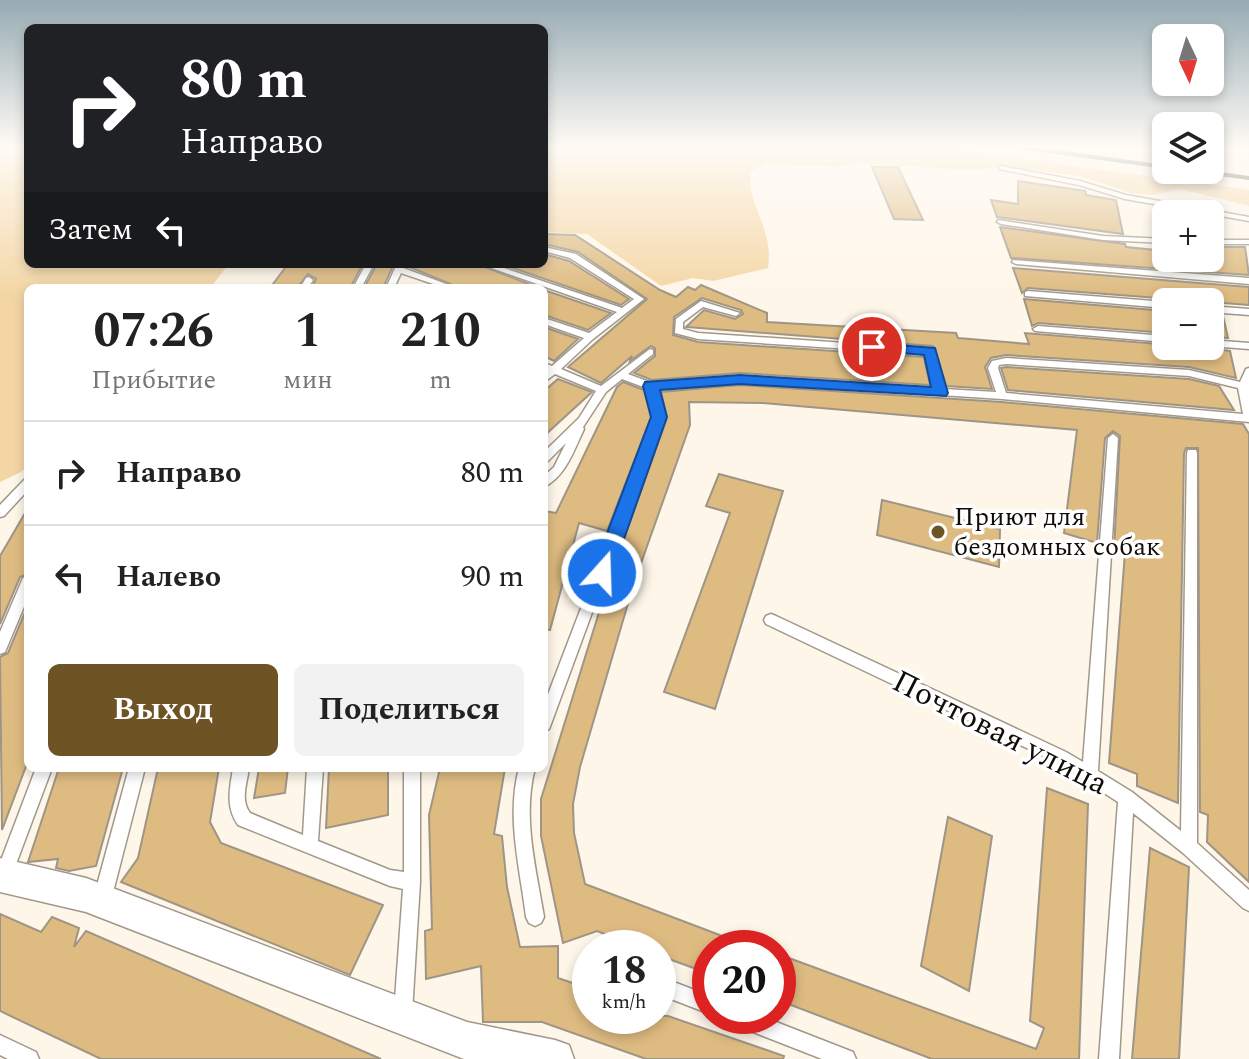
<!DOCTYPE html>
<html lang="ru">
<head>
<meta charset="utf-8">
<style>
	:root { --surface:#fff; --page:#f2f2f2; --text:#222; --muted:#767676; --line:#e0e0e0; --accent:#6e5425 }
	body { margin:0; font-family:Spectral,serif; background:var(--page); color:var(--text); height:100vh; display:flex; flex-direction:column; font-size:30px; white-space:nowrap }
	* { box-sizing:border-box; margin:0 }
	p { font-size:26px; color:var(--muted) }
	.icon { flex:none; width:44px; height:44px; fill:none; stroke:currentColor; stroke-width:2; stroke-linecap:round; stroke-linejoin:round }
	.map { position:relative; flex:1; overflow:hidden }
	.panel { position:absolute; left:24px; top:284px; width:524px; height:488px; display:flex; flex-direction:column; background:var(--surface); border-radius:12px; box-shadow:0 4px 12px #0003 }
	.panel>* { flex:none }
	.banner { position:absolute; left:24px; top:24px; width:524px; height:244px; border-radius:12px; box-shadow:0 4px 12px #0003; background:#202124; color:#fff; overflow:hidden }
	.needle { width:52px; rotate:176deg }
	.controls { position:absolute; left:1152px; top:24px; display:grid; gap:16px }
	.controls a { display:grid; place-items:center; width:72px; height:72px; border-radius:12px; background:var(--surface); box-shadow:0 4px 12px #0003; font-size:40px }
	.speed { position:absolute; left:572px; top:930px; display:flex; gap:16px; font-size:40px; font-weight:700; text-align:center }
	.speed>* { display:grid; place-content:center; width:104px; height:104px; border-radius:50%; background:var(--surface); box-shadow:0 4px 12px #0003; line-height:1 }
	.speed small { font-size:20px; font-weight:400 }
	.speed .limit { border:12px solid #d22; background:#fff; color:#111 }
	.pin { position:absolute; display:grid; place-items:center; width:68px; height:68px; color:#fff; margin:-34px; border:4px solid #fff; border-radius:50%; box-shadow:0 2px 8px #0007 }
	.me { position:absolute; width:88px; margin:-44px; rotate:20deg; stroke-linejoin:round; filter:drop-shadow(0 0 6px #0008) }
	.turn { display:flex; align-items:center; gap:28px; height:168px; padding:0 24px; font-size:36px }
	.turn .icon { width:104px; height:104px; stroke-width:2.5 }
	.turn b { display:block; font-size:56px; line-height:68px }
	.then { display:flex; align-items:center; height:76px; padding:0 24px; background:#0003; gap:16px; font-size:30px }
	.eta { display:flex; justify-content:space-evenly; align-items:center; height:136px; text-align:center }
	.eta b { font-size:48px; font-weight:700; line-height:56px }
	.button { display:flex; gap:16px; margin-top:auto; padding:16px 24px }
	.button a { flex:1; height:92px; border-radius:12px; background:var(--accent); color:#fff; font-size:32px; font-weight:700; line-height:92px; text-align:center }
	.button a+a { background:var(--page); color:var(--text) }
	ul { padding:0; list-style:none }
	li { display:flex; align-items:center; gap:24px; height:104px; padding:0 24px; border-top:2px solid var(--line) }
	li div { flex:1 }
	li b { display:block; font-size:30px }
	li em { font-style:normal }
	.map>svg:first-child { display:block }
</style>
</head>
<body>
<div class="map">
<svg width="1249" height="1059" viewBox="0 0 1249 1059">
	<rect width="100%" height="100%" fill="#fef6e9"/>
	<path fill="#f4d6a5" d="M0,147H28V264H229L210,288H28V466L21,472L0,482Z
		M544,147H936L1249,190V206L1180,189L1154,195L1130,193L1080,176L1010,167L966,170L857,163L839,167L768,164L750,171C748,209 774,228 768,268L713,281L693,278L661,286L587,234L544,232Z"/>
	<path fill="#debb81" stroke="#9e9586" stroke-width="2" d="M872,167H898L923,220L894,219Z
		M1018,181L1085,191L1086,195L1116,200L1123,234L997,217L991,200L1018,204Z
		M1000,227L1125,244L1126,247L1166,251V258H1210V247H1245L1249,275L1011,258Z
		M544,234L575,235L660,290L676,297L688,287L695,290L701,285L767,313V322L956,333L958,338L1029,344L1025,333L1208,348L1230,351L1236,378L1189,367L1006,355L991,358L985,367L992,389L946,386L933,346L686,327L704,310L735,319L743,314L741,310L702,298L674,317L673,335L698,342L924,357L930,385L740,373L652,380L634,373L655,356V348L651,346L630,361L632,356L601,383L568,367L647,299L578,252L544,244Z
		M544,254L569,261L629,299L621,305L501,264H544Z
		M288,264H363L350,288H312L316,279L308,274L297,288H270Z
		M377,264H394L383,288H364Z
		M408,264H477L539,288H460L407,266Z
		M1013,268L1249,287V305L1028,288L1022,293Z
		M544,290L611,313L588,330L544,315Z
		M1024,299L1166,311V333L1038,323L1032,326Z
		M1210,315L1223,316L1228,338L1210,337Z
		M544,327L578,339L554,361L544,356Z
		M1006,367L1189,379L1219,386L1234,410L1008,390L1001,368Z
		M558,379L592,392L544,436V391Z
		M623,382L644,390L651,417L607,531L579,523L550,630L544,629V511L556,513L617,387Z
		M740,385L1002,402L1243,424L1249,434V882L1207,842L1208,815L1200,812L1198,448H1186L1184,453L1178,803L1137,786V774L1109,763L1125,552L1114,549L1120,436L1113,431L1105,438L1097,543L1064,533L1077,430L763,403L689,402L690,425L634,583L580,767L573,804L574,833L585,884L754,948H710V974L658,955V948H641L597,931L563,943L541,836V799L610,577L667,418L661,392Z
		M719,474L783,491L715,709L664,692L730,513L706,506Z
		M882,500L1000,529L999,567L877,535Z
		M28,508V574L20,577L0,624V556Z
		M28,605V761L2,830L0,657L8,653Z
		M59,768H123L96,866L69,871L56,868L58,859L28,862Z
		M158,768H219L210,822L221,843L383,905L350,975L121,882L138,858Z
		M259,768H288L285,793L254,798Z
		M329,768H388V815L326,828Z
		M440,768H505L494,834L502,836L507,887L520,947L558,946V978L590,989V1016H668L784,1056L783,1059H646L542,1022H483L481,966L426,979L425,931L432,929L429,815Z
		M1047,788L1088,804L1079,1059H932L778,1000V954L1036,1049L1044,1028L1030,1021Z
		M948,817L992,836L969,991L921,966Z
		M1150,848L1189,867L1179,1059H1132Z
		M0,914L41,932L52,917L79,928L74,947L86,931L381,1059H101L0,1011Z"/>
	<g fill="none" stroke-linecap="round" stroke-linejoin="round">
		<defs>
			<path id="service" d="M1001,166L1080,181L1126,195L1249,217V221L1125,199L1079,185L999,169V167Z
				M998,220L1103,236L1166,239V243L1103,240L1001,224L997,222Z
				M1210,240H1249V244H1210Z
				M544,247L576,254L644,299L593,339L561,369L601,386L650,349L653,350V354L628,374L652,383L740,376L934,388L926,354L698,339L675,333L676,319L701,301L740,313L736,316L703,307L683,322V329L698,333L933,349L944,389L996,392L988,368L992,361L1006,358L1189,370L1240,382L1246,369L1249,368V422L1002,399L740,382L657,389L664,417L551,724L549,729L544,731V705L654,417L646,388L622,379L606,392L583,427L584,429C574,450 566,476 544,487V476L554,467L566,443L548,461L544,462V452L579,418L596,391L555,374L544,382V374L547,371L544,370V363L552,366L584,338L544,324V318L589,333L617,312L480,264H492L622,308L634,299L570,258L544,251ZM1006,364L1189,376L1238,388L1243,414L1006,393L998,368L999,365Z
				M1013,260L1249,278V284L1016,264L1012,262Z
				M366,264H374L361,288H353Z
				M397,264H405L403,268L457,288H445L401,273L394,288H386Z
				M309,277L313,280L308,288H300L306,278Z
				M1028,291L1166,302V308L1025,296V292Z
				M1210,306L1249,309V315L1210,312Z
				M1038,326L1166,336V342L1035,331L1033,329Z
				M1210,340L1249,343V349L1210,346Z
				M1113,434L1118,438L1098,771L1132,792L1181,831L1187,453L1188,450H1196L1197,453V843L1249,890V911L1243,908L1183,853L1133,813L1119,1059H1099L1118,802L1056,762L766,624L764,620L766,616L771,614L776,616L1066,752L1083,762L1108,438Z
				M28,479V490L4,516L0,517V505L24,480Z
				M28,577V597L5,652L0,654V632L23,578Z
				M36,768H52L10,880L4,882L0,881V863Z
				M129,768H145L111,900L108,906L102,909L96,906L93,900Z
				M233,768H249C247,783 240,800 250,813L303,835L307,768H323L318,841L390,870L404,872V768H420V882L412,1013L410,1020L403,1022L396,1020L394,1013L403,889L390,886L238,825C225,806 230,789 233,768Z
				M519,768H535C522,817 536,868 544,917L541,923L535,926L529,923L526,917C520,868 506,817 519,768Z
				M658,976L710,996V1014L658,994Z
				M728,1016H761L853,1052L856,1059H822L730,1023Z
				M0,1035L36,1052L39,1059H8L0,1055Z"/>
			<path id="minor" d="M0,858L86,878L467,1022L555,1040L569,1045L574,1059H464L86,912L0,892Z"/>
		</defs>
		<use href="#service" stroke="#a1988a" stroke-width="3"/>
		<use href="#minor" stroke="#a1988a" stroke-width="3"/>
		<use href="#service" fill="#fff" fill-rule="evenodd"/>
		<use href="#minor" fill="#fff" fill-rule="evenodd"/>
		<path stroke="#423e37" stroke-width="4" d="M1020,147L1166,167
			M1191,170L1249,178"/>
	</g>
	<linearGradient id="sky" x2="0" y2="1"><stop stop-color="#97abb3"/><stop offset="0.5" stop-color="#fffbf5"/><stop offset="1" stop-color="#fffbf5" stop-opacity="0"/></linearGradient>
	<rect width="1249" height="295" fill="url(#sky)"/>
	<path fill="#1a73e8" stroke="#114b97" stroke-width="2" d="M872,343L935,348L948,393L946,396L740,384L660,390L667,417L612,573L609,578H595L592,573L651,417L643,386L645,382L740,375L931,387L924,355L867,350V344Z"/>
	<circle fill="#6e5425" stroke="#fff" stroke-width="3" cx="938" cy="532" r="8"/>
	<g text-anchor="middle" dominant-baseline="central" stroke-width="7" stroke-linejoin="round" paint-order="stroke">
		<g font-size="26" fill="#100d08" stroke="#fff" text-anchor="start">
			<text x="954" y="517">Приют для<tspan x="954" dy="30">бездомных собак</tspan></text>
		</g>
		<g font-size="32" fill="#100d08" stroke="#fff">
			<text transform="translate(1000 733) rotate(27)">Почтовая улица</text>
		</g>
	</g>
</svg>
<div class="controls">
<a><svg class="needle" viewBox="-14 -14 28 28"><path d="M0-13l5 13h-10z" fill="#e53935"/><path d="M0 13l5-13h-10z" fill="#767676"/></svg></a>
<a><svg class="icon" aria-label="layers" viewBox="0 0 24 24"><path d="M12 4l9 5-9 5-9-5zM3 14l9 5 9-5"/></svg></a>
<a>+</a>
<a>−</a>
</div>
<div class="speed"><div>18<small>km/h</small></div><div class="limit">20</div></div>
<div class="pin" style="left:872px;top:347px;background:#d93025"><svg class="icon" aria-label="arrive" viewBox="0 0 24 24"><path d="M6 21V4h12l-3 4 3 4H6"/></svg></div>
<svg class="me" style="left:602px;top:573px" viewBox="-20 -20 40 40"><circle r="17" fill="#1a73e8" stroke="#fff" stroke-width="3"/><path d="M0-11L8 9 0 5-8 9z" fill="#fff"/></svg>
<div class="banner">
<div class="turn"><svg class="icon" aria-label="right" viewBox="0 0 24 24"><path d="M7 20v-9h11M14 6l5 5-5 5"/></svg><div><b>80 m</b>Направо</div></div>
<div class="then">Затем<svg class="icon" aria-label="left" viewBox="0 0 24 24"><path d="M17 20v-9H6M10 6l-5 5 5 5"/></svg></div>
</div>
<section class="panel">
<div class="eta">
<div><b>07:26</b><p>Прибытие</p></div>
<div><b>1</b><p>мин</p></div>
<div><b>210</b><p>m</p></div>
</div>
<ul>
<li><svg class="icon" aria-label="right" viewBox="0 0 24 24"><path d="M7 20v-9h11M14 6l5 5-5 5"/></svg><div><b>Направо</b></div><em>80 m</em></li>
<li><svg class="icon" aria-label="left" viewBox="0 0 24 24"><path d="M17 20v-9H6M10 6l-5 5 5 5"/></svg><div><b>Налево</b></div><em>90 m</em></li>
</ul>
<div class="button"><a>Выход</a><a>Поделиться</a></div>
</section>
</div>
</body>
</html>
